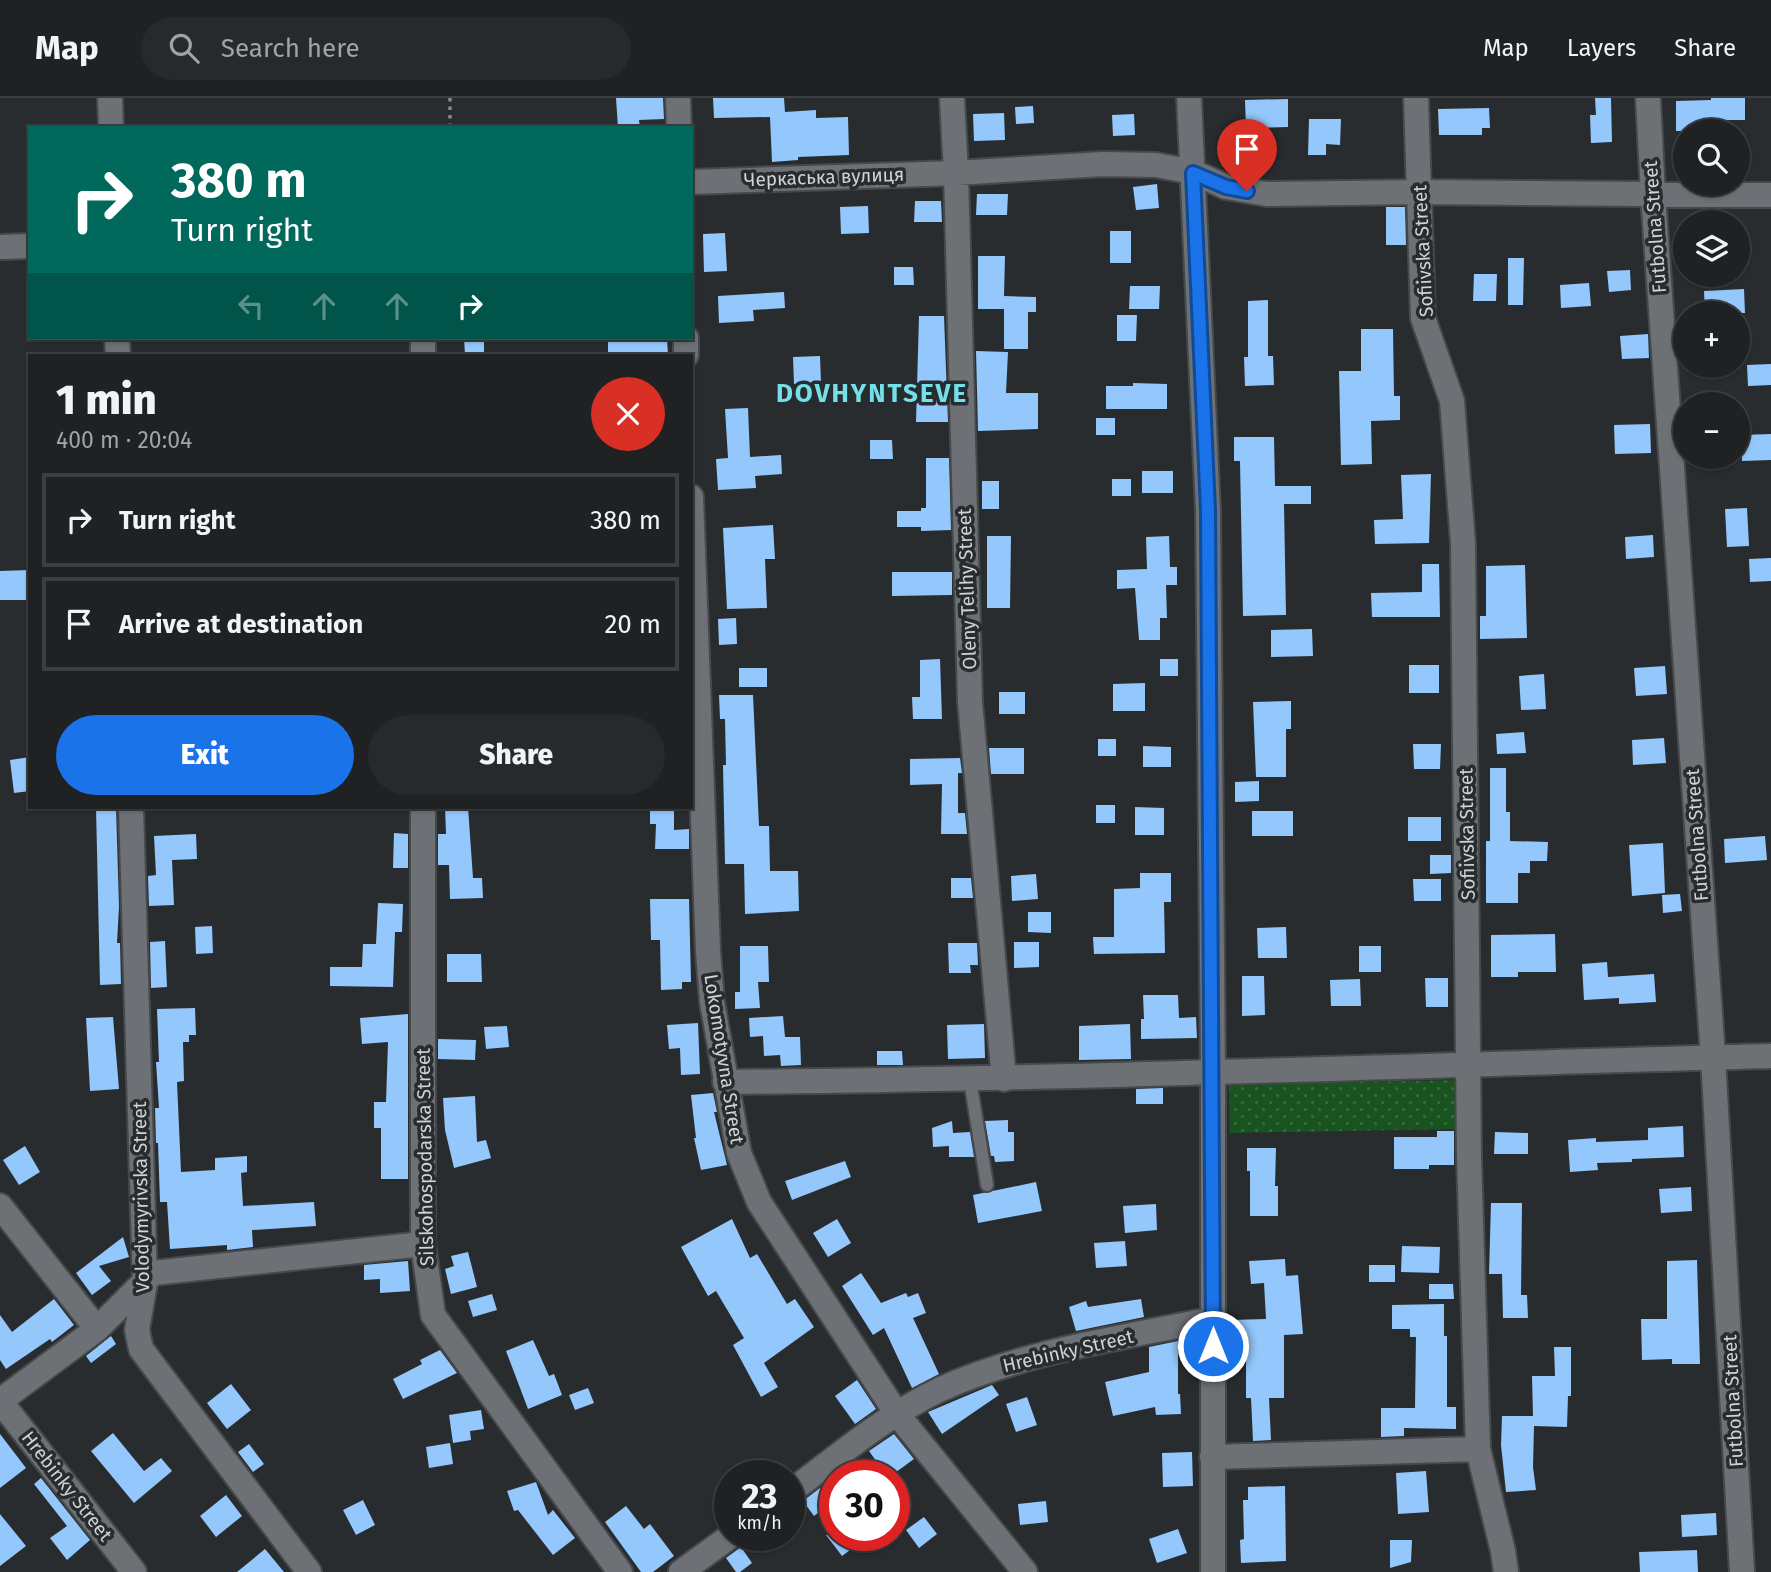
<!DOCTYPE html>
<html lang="en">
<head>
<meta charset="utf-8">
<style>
	:root { --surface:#1f2123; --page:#27292b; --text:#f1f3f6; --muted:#a1a3a6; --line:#3c3e41; --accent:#1a73e8 }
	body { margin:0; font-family:"Fira Sans",sans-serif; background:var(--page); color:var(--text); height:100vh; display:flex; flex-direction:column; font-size:26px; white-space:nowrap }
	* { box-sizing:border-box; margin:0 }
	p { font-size:23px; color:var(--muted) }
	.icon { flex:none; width:38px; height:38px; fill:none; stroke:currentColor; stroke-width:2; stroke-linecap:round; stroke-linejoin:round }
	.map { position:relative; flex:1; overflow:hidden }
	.sheet { position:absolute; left:28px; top:256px; width:665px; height:455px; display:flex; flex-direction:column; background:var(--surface); border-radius:0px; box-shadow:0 2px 5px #0004,0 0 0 2px var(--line) }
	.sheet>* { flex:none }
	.top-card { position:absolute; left:28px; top:28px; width:665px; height:214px; border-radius:0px; box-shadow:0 2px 5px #0004,0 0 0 2px var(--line); background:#00695c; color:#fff; overflow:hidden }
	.fabs { position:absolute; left:1673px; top:21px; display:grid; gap:14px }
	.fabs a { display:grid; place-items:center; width:77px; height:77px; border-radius:50%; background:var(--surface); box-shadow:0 2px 5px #0004,0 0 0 2px var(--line); font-size:35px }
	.speed { position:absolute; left:714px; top:1362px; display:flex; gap:14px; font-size:35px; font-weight:700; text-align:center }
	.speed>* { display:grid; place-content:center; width:91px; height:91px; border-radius:50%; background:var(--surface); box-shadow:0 2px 5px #0004,0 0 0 2px var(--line); line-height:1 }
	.speed small { font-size:18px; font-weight:400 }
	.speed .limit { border:10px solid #d22; background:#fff; color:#111 }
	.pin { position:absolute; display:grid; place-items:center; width:60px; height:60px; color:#fff; margin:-72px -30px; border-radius:50% 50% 50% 0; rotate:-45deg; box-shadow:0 0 7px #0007 }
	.pin .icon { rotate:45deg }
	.me { position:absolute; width:77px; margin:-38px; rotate:0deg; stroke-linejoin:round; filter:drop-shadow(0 0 5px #0008) }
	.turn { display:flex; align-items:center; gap:24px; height:147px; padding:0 28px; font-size:32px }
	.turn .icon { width:91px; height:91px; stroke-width:2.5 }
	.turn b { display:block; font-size:49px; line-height:60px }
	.lanes { display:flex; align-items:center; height:66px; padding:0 28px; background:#0003; justify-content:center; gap:35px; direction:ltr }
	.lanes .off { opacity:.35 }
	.round { display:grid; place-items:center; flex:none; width:74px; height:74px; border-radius:37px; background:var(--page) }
	.overview { display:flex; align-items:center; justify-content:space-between; height:119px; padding:0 28px }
	h1 { font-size:42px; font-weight:800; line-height:52px }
	.cta { display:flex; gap:14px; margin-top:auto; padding:14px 28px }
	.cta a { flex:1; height:80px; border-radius:42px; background:var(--accent); color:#fff; font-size:28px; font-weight:800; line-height:80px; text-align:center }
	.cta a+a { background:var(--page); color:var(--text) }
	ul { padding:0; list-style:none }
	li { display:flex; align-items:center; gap:21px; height:94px; margin:0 14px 10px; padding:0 14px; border:4px solid var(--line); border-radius:0px }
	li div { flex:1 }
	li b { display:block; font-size:26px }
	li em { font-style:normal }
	header { display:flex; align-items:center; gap:42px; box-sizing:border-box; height:98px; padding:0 35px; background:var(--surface); border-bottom:2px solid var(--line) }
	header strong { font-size:33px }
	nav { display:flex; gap:38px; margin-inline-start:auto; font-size:24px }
	.search { width:490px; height:63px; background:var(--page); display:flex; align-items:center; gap:18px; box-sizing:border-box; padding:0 24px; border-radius:38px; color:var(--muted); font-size:26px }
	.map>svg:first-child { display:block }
</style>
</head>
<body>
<header>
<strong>Map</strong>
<div class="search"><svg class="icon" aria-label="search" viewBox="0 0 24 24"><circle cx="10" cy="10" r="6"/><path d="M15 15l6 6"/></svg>Search here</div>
<nav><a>Map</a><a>Layers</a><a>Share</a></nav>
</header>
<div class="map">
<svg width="1771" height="1474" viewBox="0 0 1771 1474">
	<defs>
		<pattern id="grass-dots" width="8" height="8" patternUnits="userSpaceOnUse" patternTransform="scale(1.75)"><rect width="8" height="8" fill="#195320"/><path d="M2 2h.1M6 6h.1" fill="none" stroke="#396b40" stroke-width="1.8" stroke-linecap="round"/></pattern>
	</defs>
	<rect width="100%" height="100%" fill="#292c2f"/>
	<path fill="url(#grass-dots)" d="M1461,982L1462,1031L1230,1035L1229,987Z"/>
	<path fill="#94c7fb" d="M616,0H663L664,21L639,22L640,30H618Z
		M713,0H784L785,14L816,12V20L848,19L849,57L798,59V62L772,64L770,19L714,20Z
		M1595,0H1611L1612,44L1591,45L1590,17H1596Z
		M1711,0H1745V22H1698V33H1676V3L1711,2Z
		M1288,1V29L1246,30L1245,2Z
		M1033,8L1034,25L1016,26L1015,9Z
		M1489,10L1490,30H1482V37H1439L1438,11Z
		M1004,15L1005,42L974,43L973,16Z
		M1134,16L1135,37L1113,38L1112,17Z
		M1309,21H1341L1340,47L1326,46V57H1308Z
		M1157,86L1159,110L1136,112L1133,89Z
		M977,96H1008L1007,117H976Z
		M915,103H941L942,124H914Z
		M868,108L869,135L841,136L840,109Z
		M1386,109H1405L1406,147H1386Z
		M1110,133H1131V165H1110Z
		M725,135L727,173L704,174L703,136Z
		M978,158H1005L1004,198L1036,199V214H1028V251H1004V207V211H978Z
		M1508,160H1524L1523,207H1508Z
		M894,169H913L914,187H894Z
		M1630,172L1631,192L1609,194L1607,173Z
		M1474,176H1497L1496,203H1473Z
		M1589,185L1591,208L1561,210L1560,187Z
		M1130,188H1160L1159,211H1129Z
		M1744,191L1745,215H1705L1704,193Z
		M784,194L785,210L753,212L754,223L719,225L718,198Z
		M1268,202V258H1273L1274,287L1245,288L1244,259H1248V203Z
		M1117,217H1137L1136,243H1117Z
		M919,218H944L948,324H916Z
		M1361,231H1393L1394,298H1400V322L1371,323L1372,366L1341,367L1339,273H1361Z
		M1648,236L1649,260L1622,261L1620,238Z
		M464,240H484V257H465Z
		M608,240H667L668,257H608Z
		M976,253L1008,254L1006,295H1038V331L978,333Z
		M820,258L821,285L794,286L793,259Z
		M1771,266V287L1748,288L1747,267Z
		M1133,285L1167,286V311H1106V288H1133Z
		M748,310L750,359L781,357L782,376L755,378L756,390L718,392L716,361L728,360L725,311Z
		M1096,320H1115V337H1096Z
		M1650,326L1651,355L1615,356L1614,327Z
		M1771,336V362L1742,363V337Z
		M1234,339H1274L1275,388H1311V406H1284L1286,517L1243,518L1240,363H1234Z
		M870,342H892L893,361H870Z
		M926,360H949L951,432L921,433V429H897V413H921V410H926Z
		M1142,373H1173V395H1142Z
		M1431,376L1429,445L1375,446L1374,422L1403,421L1401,377Z
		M1112,381H1131V398H1112Z
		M982,383H999V411H982Z
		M1747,410L1749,448L1727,449L1725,411Z
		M773,427L775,461H765L767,510L727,511L723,430Z
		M1653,437L1654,459L1626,461L1625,439Z
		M987,438H1011L1010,510H987Z
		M1169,438L1170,469H1177V487H1166L1167,520H1160V542H1139L1135,490L1117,491V472L1147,471L1146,439Z
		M1771,460V483L1750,484L1749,461Z
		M1422,466H1439L1440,519H1372L1371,495L1422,494Z
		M1525,467L1527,540L1480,541V518H1486V468Z
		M30,472V502H0V473Z
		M892,474H952V497L892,498Z
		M736,520L737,546L719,547L718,521Z
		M1312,531L1313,558L1271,559V532Z
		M940,561L942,621H913L912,599H920V562Z
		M1160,561H1178V578H1160Z
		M1409,567H1439V595H1409Z
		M1665,568L1667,596L1636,598L1634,570Z
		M739,570H767V589H739Z
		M1544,576L1546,611L1521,612L1519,578Z
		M1145,585V613H1113V586Z
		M999,594H1025V616H999Z
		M719,597H753L759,728H769L770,773H798L799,813L745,816L744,766H725L723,667H726L725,621H720Z
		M1291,603V631H1286V679H1256L1253,604Z
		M1524,634L1526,655L1497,656L1496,636Z
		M1664,640L1666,665L1633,667L1632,642Z
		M1098,641H1116V658H1098Z
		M1413,646H1441L1440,671H1414Z
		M1143,648L1171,649V669H1143Z
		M989,650H1024V676H991Z
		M30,659V693L14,695L10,662Z
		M960,660L962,675H958V715H965L967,736H941L942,686L910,687V661Z
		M1490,670H1506V714H1510V743L1548,744L1547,763H1530V775H1518V805H1486V743H1490Z
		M1259,683V703L1235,704V684Z
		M1096,707H1115V725H1096Z
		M96,709H116L119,809L117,845H120L121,886L100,887Z
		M445,709H468L473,780H482L483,800L450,801L449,767H438V736H446Z
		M650,709H674V732L689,731V751H655L656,726H650Z
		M1135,709L1164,710V737H1135Z
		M1252,713H1293V738H1252Z
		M1408,719H1441V743H1408Z
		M394,735L408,736V770H393Z
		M196,736L197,761L172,762L174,807L149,808L148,778L156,777L154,738Z
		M1765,738L1767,762L1725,765L1724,741Z
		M1663,745L1665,795L1632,798L1629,747Z
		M1430,757H1451V775L1430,776Z
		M1140,775H1171V804H1164L1165,855L1094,856L1093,839H1114V791L1140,790Z
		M1036,776L1038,801L1012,803L1011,778Z
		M951,780H971L973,800H951Z
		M1413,781H1441V803H1414Z
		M1680,796L1682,813L1663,815L1662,797Z
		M650,801H689L691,884H682V891L661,892L660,842H651Z
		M378,805L403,806L402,834H395L393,889L330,888V869H362L363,846H376Z
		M1028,814H1051V835L1028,834Z
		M212,828L213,855L196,856L195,829Z
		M1286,829L1287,860H1258L1257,830Z
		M1555,836L1556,874H1518V879H1491V837Z
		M165,843L167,889L151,890L150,844Z
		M1014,844H1039V869L1014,870Z
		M948,845H977L978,867H970L971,875H949Z
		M740,848H768L769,884H758L760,910L735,911V894H740Z
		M1359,848H1381V874H1359Z
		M447,856H481L482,884H447Z
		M1607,864L1608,879L1654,876L1656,904L1619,906V900L1584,902L1582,866Z
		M1242,878H1264L1265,917L1242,918Z
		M1425,880H1448V909H1426Z
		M1360,881L1361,908H1331L1330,882Z
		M1143,897H1178L1179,920L1196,919L1197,940L1141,941V921H1144Z
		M195,910L196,937H189V944H183L184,983L177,984L181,1074L215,1072V1060L247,1058V1074L241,1075L243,1108L314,1104L316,1128L252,1132L253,1149L227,1152V1147L170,1151L167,1104H160L158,1045H156L155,1010H159L156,964H159L157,911Z
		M408,916V1081H381V1030H374V1004H386L388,944L362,946L360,920Z
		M783,918L785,939H800L801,967L781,968L780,957L764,958L763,938L750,939L749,920Z
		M113,919L119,991L90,993L86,920Z
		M698,925L700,976L681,977L680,950L669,951L667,927Z
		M984,926L985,960L948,961L947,927Z
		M1130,926L1131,961L1079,962V928Z
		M507,928L509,949L486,951L484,929Z
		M438,941L476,942L475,962L438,961Z
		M877,953H902L903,967H877Z
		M1163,990V1006H1136V991Z
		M713,995L717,1014H714L727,1067L701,1072L694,1040H696L691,997Z
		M475,998L477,1044L486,1042L491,1060L454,1070L445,1032L443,1000Z
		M1008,1022V1034H1014V1063L995,1064L994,1058H991L985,1023Z
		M952,1023L953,1035L970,1034L974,1059H949V1048L933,1049L932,1030Z
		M1683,1028L1684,1059L1632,1061V1064L1597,1065L1598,1072L1570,1074L1568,1042L1596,1040V1044L1648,1042V1030Z
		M1437,1033H1454V1067H1429V1071H1394V1039H1437Z
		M1495,1034L1528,1035V1056H1494Z
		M25,1048L40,1074L19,1087L3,1062Z
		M1247,1050H1276L1275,1088H1278V1118H1250V1073H1247Z
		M845,1063L851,1079L792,1102L785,1083Z
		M1036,1084L1042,1113L978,1125L973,1097Z
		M1691,1089L1692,1113L1661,1115L1659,1091Z
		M1491,1105H1522L1521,1197H1527L1528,1220H1503L1502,1176H1489Z
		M1156,1106L1157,1132L1125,1135L1123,1108Z
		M732,1121L750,1160L757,1156L787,1206L795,1201L814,1229L764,1265L778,1289L761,1299L733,1247L744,1240L716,1193L708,1198L681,1149Z
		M837,1121L851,1145L828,1159L813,1135Z
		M123,1139L129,1159L99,1168L111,1183L92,1197L76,1175Z
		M1125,1143L1127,1168L1096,1170L1094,1145Z
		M1402,1148L1440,1149L1439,1175L1401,1174Z
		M468,1154L477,1189L451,1196L445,1171L454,1168L451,1158Z
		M1285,1161L1286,1178L1298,1177L1303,1236L1284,1237V1300H1269L1271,1342L1253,1343L1251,1300H1246V1239H1232L1231,1222L1266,1221L1264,1185L1251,1186L1249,1163Z
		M1697,1162L1700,1266H1672V1261L1642,1262L1641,1221H1667V1163Z
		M408,1163L410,1193L380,1195V1181L364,1182V1167Z
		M1369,1167H1395V1184H1369Z
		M861,1175L881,1205L906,1195L908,1199L918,1195L926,1215L913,1220L939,1276L912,1290L884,1230L873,1237L842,1188Z
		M1429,1186H1453L1454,1201H1429Z
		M492,1196L497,1212L473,1219L468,1203Z
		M54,1201L74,1227L52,1244L50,1241L6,1271L0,1262V1217L12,1234Z
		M1141,1201L1144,1219L1076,1233L1069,1209L1086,1203L1088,1209Z
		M1444,1206V1238H1447V1309H1456V1331L1404,1330V1338L1381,1339V1310H1415L1416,1239H1410V1231H1392V1207Z
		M111,1238L116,1246L91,1265L86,1258Z
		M533,1242L549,1278L554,1276L562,1297L528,1311L506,1253Z
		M1178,1243V1296H1180L1181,1316L1156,1317L1155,1309L1113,1318L1105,1284L1149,1274V1249Z
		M1554,1249H1571V1298H1568L1567,1329L1534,1328L1533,1369L1536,1392L1506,1394L1501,1347L1502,1318H1533L1532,1278H1555Z
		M440,1252L457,1275L403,1301L393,1281L422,1266L420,1262Z
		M857,1282L876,1311L855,1326L835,1298Z
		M231,1286L251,1312L227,1331L207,1305Z
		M992,1287L999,1297L942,1336L928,1314Z
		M588,1290L594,1305L575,1312L569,1297Z
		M1027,1299L1037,1327L1016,1334L1006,1306Z
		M481,1312L484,1331L470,1333L471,1342L453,1345L449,1317Z
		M113,1335L144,1373L161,1360L172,1373L134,1405L91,1353Z
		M0,1336L26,1370L0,1390Z
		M894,1336L914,1361L892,1377H886L869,1353Z
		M450,1345L453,1366L429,1370L426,1349Z
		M249,1346L264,1366L253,1374L238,1354Z
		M1192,1354L1193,1388L1163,1389L1162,1355Z
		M1426,1373L1429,1414L1398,1416L1396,1375Z
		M41,1380L90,1442L67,1462L50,1440L67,1428L34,1386Z
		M536,1384L548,1417L553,1412L575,1440L553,1457L518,1412L514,1413L507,1393Z
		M1285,1388L1286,1463L1241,1465L1240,1442L1244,1441L1243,1402H1248V1389Z
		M820,1390L831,1405L814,1418L803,1403Z
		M226,1397L242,1418L216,1439L200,1418Z
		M363,1402L375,1427L356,1437L343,1412Z
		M1046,1403L1048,1424L1020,1427L1018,1406Z
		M626,1408L644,1431L650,1426L674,1458L653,1474H641L605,1424Z
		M1716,1415L1717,1437L1682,1439L1681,1417Z
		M0,1416L26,1448L0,1468Z
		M924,1419L937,1436L919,1450L906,1432Z
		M1178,1431L1187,1455L1157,1465L1149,1441Z
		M826,1437H870L842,1458Z
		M1390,1442H1412L1411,1464L1390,1470Z
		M741,1449L752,1465L740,1474H736L726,1460Z
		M265,1451L284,1474H237Z
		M1697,1452L1698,1474H1640L1639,1454Z"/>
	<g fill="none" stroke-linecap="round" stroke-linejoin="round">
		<defs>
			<path id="service" d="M970,982L987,1087"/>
			<path id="minor" d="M110,0L111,30
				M678,0L679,30
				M952,0L956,75L970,604L1004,981
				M1189,0L1208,412L1213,973V1474
				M1416,0L1423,220L1452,303L1463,445L1469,1059L1478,1351L1503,1453L1506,1474
				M1648,0L1653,97L1713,959L1742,1474
				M691,84L956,75L1103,66L1156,67L1193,74L1226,89L1267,96L1420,94L1771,97
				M0,149L30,148
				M117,240L118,257
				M423,240V257
				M686,240V257
				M691,399L708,853L712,904L739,1055L759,1104L897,1316L1025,1474
				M131,709L145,1185L137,1232L141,1251L309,1474
				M423,709V1146L433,1217L620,1474
				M725,984C1074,981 1422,967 1771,958
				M0,1108L97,1231
				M0,1303L97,1231L153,1175L423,1146
				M0,1303L134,1474
				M1212,1359L1478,1351
				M789,1395C837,1359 885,1318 939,1292C1025,1253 1122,1240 1213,1221
				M681,1474L732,1437"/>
		</defs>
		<use href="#service" stroke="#46494c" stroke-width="16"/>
		<use href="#minor" stroke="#46494c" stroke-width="28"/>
		<path stroke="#85878a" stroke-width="3.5" stroke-dasharray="3.5 5" stroke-linecap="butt" d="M450,0V30"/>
		<use href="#service" stroke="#6d7175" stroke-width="12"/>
		<use href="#minor" stroke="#6d7175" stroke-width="24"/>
	</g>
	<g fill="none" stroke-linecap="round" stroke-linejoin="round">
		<defs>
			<path id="route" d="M1213,1248L1208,412L1193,75L1226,89L1247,93"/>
		</defs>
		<use href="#route" stroke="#114b97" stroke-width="18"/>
		<use href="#route" stroke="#1a73e8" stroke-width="12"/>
	</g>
	<g text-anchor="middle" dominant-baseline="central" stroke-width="7" stroke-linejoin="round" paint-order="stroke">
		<g font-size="19" fill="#d0d2d4" stroke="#292c2f">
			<text transform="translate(824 79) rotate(-2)">Черкаська вулиця</text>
			<text transform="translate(1655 129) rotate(-94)">Futbolna Street</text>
			<text transform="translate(1423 153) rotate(-93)">Sofiivska Street</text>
			<text transform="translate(967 491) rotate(-92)">Oleny Telihy Street</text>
			<text transform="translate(1467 736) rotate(-91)">Sofiivska Street</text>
			<text transform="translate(1697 737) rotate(-94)">Futbolna Street</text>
			<text transform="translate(724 961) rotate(81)">Lokomotyvna Street</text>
			<text transform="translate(425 1059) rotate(-91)">Silskohospodarska Street</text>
			<text transform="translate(141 1099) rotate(-91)">Volodymyrivska Street</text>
			<text transform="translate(1068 1253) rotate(-13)">Hrebinky Street</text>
			<text transform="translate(1733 1303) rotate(-93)">Futbolna Street</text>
			<text transform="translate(67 1388) rotate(52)">Hrebinky Street</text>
		</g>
		<g font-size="26" font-weight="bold" letter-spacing="2" fill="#73dfe8" stroke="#292c2f">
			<text x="872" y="295">DOVHYNTSEVE</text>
		</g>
	</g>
</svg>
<div class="fabs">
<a><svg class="icon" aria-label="search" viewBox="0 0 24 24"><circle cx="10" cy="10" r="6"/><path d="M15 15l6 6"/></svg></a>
<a><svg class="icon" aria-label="layers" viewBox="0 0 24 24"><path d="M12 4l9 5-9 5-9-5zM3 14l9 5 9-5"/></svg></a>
<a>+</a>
<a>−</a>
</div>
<div class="speed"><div>23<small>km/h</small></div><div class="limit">30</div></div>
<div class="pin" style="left:1247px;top:93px;background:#d93025"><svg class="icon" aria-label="arrive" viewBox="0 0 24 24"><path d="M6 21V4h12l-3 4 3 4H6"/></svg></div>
<svg class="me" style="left:1213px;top:1248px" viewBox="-20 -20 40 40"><circle r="17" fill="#1a73e8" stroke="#fff" stroke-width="3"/><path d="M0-11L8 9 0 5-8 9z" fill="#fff"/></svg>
<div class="top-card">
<div class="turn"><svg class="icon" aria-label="right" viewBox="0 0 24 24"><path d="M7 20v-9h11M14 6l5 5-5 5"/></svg><div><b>380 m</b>Turn right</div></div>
<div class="lanes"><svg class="icon off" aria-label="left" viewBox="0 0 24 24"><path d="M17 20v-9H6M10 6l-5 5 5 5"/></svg><svg class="icon off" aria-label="ahead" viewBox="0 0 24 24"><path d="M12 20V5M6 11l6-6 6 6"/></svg><svg class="icon off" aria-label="ahead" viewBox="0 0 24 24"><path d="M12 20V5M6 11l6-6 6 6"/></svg><svg class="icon" aria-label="right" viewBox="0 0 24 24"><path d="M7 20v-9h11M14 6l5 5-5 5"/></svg></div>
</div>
<section class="sheet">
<div class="overview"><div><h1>1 min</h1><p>400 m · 20:04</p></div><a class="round" style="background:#d93025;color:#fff"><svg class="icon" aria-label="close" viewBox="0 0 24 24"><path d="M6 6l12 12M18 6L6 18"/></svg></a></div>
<ul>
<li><svg class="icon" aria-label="right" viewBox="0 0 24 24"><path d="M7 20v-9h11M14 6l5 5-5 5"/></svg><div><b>Turn right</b></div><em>380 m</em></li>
<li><svg class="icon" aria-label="arrive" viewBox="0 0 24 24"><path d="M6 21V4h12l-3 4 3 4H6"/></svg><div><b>Arrive at destination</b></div><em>20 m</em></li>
</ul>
<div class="cta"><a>Exit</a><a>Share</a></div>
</section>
</div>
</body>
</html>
